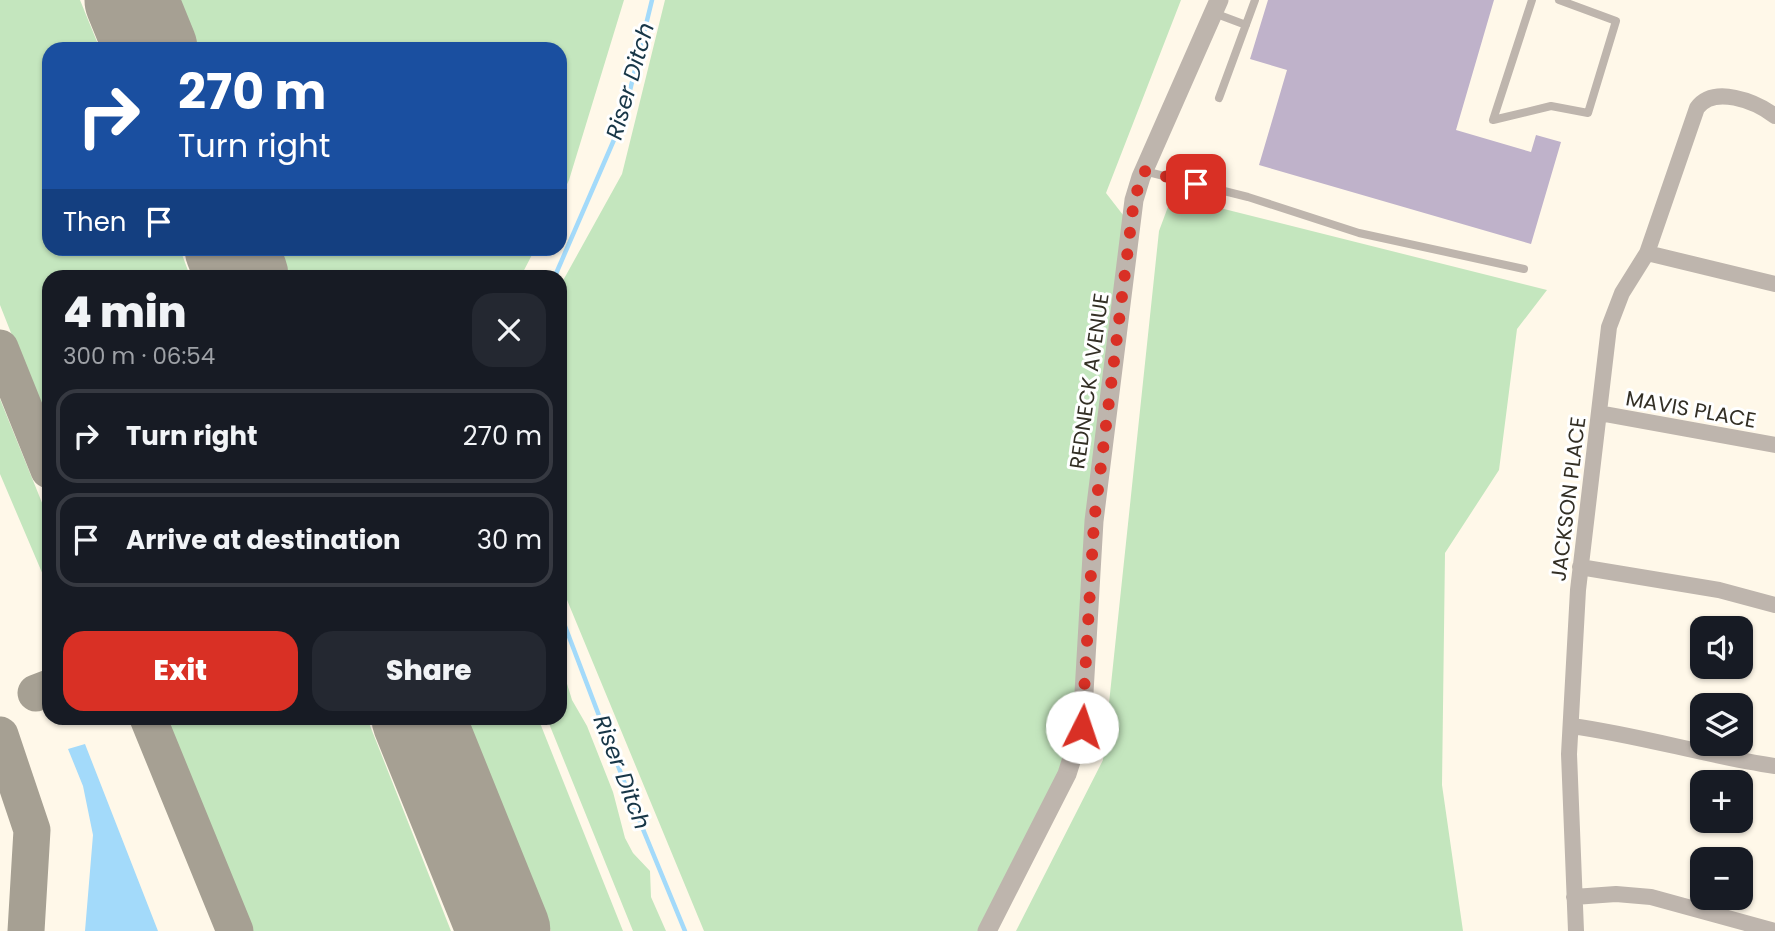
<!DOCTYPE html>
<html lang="en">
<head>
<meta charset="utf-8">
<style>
	:root { --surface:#171b24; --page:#242831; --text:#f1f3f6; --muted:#9ea1a6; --line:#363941; --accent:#d93025 }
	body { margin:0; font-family:Poppins,sans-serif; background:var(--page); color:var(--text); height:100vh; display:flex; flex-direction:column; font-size:26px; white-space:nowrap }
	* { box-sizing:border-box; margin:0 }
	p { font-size:23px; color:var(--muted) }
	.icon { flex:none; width:38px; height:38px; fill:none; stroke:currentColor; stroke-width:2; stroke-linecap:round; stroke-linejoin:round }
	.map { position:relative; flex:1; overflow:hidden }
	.side { position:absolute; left:42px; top:270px; width:525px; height:455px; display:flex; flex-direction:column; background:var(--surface); border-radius:21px; box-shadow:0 2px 5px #0004 }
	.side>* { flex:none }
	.banner { position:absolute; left:42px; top:42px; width:525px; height:214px; border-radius:21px; box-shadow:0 2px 5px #0004; background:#1a4fa0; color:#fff; overflow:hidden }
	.buttons { position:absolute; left:1690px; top:616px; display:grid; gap:14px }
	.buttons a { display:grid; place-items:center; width:63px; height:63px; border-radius:14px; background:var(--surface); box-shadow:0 2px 5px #0004; font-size:35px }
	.pin { position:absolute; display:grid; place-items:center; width:60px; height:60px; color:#fff; margin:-30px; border-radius:14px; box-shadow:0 4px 10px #0006 }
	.me { position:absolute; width:77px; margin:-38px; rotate:4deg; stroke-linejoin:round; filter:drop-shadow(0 0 5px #0008) }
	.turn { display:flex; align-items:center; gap:24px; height:147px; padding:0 21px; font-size:32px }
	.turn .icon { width:91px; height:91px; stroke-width:2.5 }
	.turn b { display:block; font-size:49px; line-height:60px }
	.then { display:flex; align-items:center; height:66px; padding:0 21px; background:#0003; gap:14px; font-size:26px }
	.round { display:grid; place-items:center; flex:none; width:74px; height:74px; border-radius:21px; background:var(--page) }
	.overview { display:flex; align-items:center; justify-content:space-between; height:119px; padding:0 21px }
	h1 { font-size:42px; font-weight:800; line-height:52px }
	.action { display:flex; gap:14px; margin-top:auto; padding:14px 21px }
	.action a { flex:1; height:80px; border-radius:21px; background:var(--accent); color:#fff; font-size:28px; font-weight:800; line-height:80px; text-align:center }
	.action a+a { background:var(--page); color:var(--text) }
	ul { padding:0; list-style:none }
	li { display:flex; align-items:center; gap:21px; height:94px; margin:0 14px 10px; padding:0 7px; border:4px solid var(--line); border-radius:21px }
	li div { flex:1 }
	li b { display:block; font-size:26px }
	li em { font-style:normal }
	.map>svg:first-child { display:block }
</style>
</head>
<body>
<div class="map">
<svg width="1775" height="931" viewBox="0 0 1775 931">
	<rect width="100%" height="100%" fill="#fff8e9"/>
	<path fill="#c4e6be" d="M0,0H80L100,49H49V248L180,249L190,276H49V429L0,305Z
		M178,0H624L569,180L560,199V49H198Z
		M665,0H1181L1106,193L1130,224L1082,727L984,931H704L560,583V286L622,174Z
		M1172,196L1547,290L1517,329L1499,470L1445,553L1442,785L1463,931H1016L1103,760L1159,231Z
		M278,249H535L521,276H289Z
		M0,399L49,520V589L0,474Z
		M560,661L572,700L587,726L613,792L625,838L633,853L650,871L651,897L666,931H633L550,726L547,718H560Z
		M165,718H367L451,931H251Z
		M465,718H538L623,931H551Z"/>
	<path fill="#a3dafa" d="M85,744L158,931H85L93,835L83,786L68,749Z"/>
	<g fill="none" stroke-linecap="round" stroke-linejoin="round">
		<path stroke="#a3dafa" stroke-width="4.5" d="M555,276L623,119L652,0
			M560,613L633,805L685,931"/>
		<path stroke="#a6a093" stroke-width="37" d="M226,248L232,276
			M0,348L49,470
			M36,693L49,688
			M148,718L235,931
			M0,735L32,830L26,931
			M497,931L499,919"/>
		<path stroke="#a6a093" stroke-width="93" d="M131,0L151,49
			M231,248L242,276
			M418,718L504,931"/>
	</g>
	<path fill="#bfb2ca" d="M1268,0H1494L1456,130L1531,152L1536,135L1561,142L1531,244L1259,165L1287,70L1250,59Z"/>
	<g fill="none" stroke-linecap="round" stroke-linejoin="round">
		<path stroke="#beb5ad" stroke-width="8" d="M1532,0L1493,120L1551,106L1588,113L1616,21L1559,0
			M1214,13L1246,25
			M1219,98L1255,0
			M1144,171L1248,197L1359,233L1524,269"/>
		<path stroke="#beb5ad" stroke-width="16" d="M1647,253L1775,284
			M1599,413L1775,445
			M1580,567L1719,590L1775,605
			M1571,726C1640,735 1706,756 1775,766
			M1574,897L1616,894L1651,897L1775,931
			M1576,931L1569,754L1578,590L1609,327L1622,293L1647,253L1697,108C1714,85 1755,101 1775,116"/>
		<path stroke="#beb5ad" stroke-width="19" d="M987,931L1067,774L1082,727L1094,521L1134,200L1141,177L1219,0"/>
	</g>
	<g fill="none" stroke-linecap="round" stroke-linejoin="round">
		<path stroke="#d93025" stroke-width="12" stroke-dasharray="0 21.6" d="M1082,727L1094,522L1134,200L1144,171L1196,184"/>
	</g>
	<g text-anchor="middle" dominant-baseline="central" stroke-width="6" stroke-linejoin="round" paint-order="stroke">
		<g font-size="21" fill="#332f25" stroke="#fff">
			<text transform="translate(1089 381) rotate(-82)">REDNECK AVENUE</text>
			<text transform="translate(1691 409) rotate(10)">MAVIS PLACE</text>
			<text transform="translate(1568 499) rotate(-83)">JACKSON PLACE</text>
		</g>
		<g font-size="23" font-style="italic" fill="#173647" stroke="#fff">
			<text transform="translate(630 81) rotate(-74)">Riser Ditch</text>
			<text transform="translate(622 772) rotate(69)">Riser Ditch</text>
		</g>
	</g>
</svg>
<div class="buttons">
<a><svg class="icon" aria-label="sound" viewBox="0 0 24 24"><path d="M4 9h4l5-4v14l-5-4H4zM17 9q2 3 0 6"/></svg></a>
<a><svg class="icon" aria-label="layers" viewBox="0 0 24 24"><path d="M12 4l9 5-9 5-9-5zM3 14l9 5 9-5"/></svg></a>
<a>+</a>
<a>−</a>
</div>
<div class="pin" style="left:1196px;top:184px;background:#d93025"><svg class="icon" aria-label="arrive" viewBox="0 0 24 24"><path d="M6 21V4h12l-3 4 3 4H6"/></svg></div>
<svg class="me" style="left:1082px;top:727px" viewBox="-20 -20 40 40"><circle r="19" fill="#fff"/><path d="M0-13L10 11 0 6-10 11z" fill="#d93025"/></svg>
<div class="banner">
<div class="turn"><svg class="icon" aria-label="right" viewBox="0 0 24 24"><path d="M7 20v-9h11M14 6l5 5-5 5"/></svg><div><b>270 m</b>Turn right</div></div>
<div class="then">Then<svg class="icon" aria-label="arrive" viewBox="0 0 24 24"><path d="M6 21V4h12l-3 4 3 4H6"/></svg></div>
</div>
<section class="side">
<div class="overview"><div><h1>4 min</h1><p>300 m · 06:54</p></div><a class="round"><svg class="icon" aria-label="close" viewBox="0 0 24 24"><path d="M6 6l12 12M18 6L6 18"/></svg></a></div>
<ul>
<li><svg class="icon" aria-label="right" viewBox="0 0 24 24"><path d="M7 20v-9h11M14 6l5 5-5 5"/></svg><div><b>Turn right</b></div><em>270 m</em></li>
<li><svg class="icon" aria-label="arrive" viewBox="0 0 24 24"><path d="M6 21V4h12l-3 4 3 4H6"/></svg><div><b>Arrive at destination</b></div><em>30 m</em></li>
</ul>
<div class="action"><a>Exit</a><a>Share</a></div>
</section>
</div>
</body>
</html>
